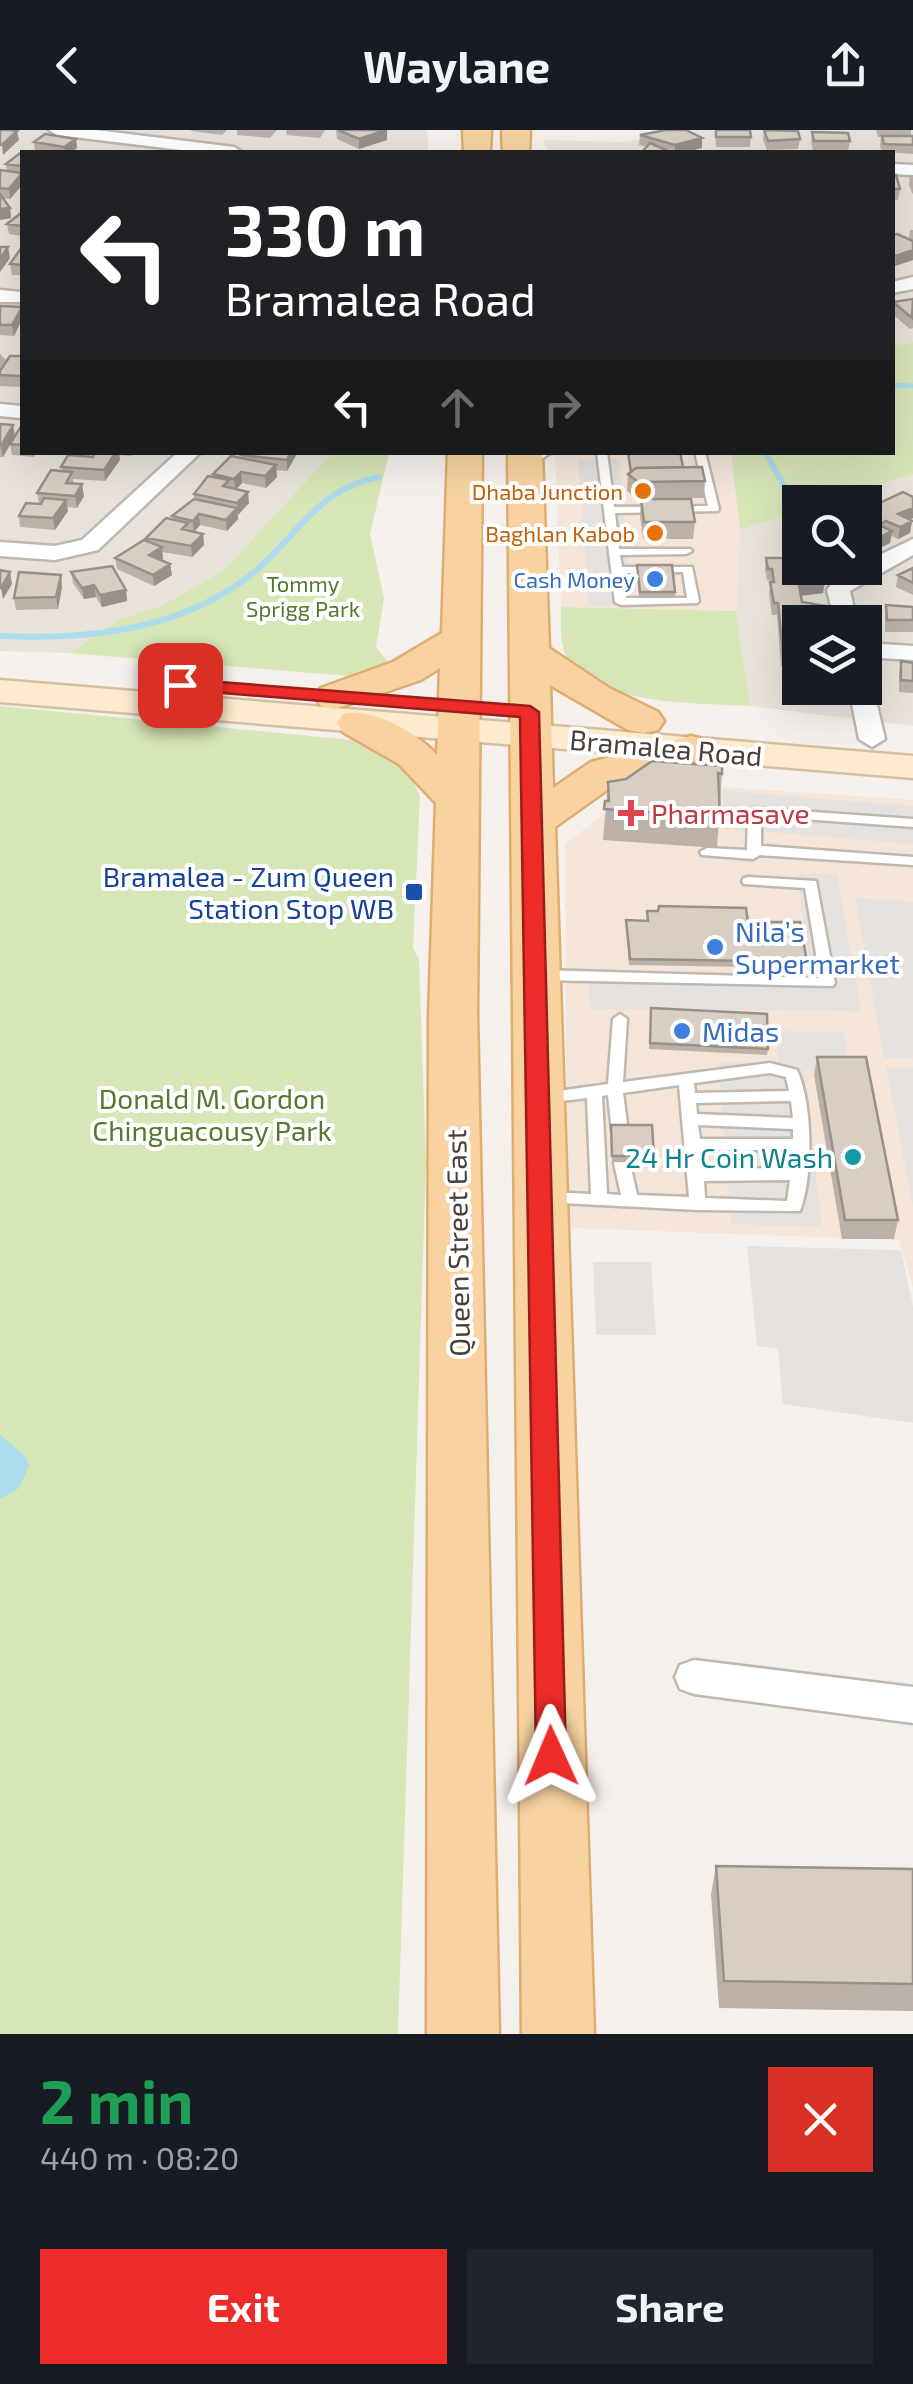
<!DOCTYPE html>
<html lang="en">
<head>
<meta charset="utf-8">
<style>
	:root { --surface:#171b24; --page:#20242c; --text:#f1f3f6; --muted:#9ea1a6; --accent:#ed2c2a }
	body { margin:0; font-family:"Exo 2",sans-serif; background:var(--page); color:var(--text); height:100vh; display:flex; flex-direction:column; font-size:38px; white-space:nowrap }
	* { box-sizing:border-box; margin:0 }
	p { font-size:32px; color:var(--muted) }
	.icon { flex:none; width:55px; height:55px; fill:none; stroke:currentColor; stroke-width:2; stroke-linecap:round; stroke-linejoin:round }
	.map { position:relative; height:1904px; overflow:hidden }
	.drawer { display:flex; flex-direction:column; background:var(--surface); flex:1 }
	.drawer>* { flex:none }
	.hud { position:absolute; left:20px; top:20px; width:875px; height:305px; border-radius:0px; box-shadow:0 10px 40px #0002; background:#202124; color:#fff; overflow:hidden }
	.tools { position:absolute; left:782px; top:355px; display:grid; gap:20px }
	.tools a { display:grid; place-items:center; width:100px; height:100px; border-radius:0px; background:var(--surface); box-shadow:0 10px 40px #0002; font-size:50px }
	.pin { position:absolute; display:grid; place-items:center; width:85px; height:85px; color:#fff; margin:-42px; border-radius:20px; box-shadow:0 5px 15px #0006 }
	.me { position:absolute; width:110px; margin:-55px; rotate:359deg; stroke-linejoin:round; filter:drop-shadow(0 0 8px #0008) }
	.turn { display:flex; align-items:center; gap:35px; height:210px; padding:0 40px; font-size:45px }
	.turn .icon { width:130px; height:130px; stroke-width:2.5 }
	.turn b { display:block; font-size:70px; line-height:85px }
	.lanes { display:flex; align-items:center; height:95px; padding:0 40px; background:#0003; justify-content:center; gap:50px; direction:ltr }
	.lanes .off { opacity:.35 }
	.round { display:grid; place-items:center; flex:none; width:105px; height:105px; border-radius:0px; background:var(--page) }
	.head { display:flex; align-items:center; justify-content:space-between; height:170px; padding:0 40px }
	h1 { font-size:60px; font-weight:700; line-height:75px; color:#1e9e55 }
	.button { display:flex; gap:20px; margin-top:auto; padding:20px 40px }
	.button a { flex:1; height:115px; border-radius:0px; background:var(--accent); color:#fff; font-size:40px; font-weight:700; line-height:115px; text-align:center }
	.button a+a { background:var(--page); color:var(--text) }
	header { display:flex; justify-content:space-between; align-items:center; height:130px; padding:0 40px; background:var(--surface); font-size:45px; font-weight:700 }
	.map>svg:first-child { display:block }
</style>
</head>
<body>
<header><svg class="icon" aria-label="back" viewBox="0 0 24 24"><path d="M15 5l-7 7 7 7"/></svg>Waylane<svg class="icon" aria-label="share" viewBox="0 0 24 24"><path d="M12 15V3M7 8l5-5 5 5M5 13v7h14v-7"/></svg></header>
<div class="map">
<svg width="913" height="1904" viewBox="0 0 913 1904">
	<rect width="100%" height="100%" fill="#f5f0eb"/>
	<path fill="#e8e2da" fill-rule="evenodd" d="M0,0H427L428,11V22H22V322L332,323L223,441L161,476L118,491L69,523L0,521Z
		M697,0H913V212L893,216L892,22H547L544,10L622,12Z
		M913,344V596L750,576L736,481L740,400L800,380V438H865V372H824ZM800,492H865V558H800Z"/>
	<path fill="#f4e5d8" d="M555,323H731L740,400L736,481L561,477Z
		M646,652L913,670V1158L899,1110L567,1098L565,714Z"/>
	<path fill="#d7e6b7" d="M913,212V344L824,372H800V380L740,400L731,323L892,322L893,216Z
		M332,323H389L370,404L384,468L376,517L390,534L363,545L347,546L69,523L118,490L161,476L223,441Z
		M561,477L736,481L750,576C701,573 597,576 568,530C559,514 561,494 561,477Z
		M0,576L362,611L410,645L420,666L413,818L419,829L426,1033L398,1904H0Z"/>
	<path fill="#e4e1df" d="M578,329H619L633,476H589Z
		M725,661L913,676V714L718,698Z
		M797,744H837L861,881L590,879L588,841L811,843Z
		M855,768L913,772V927L884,928Z
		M776,901L844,902L850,941H804L822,1097L731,1094L718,932L779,933Z
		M886,937H913V1076Z
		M747,1116L901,1120L913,1177V1293L783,1274L778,1219L757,1216Z
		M593,1132H651L656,1205H596Z"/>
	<path fill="#acdced" d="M0,1305L25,1326L29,1336L19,1358L0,1369Z"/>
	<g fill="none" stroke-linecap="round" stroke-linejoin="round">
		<path stroke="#acdced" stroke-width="5" d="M892,255L913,256"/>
		<path stroke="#acdced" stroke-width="6" d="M765,322L791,368
			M0,506C86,510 177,501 248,447C295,411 316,358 379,347"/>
		<defs>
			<path id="service" d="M539,322H552L529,337H521V333Z
				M597,322H607L614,377L708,376L695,322H705L719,379L718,381L615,383L619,419H690L692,421L686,424L620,425L622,437H692L699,471L697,473L621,475L615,472ZM683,442L687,468H626L623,443Z
				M755,678L913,689V697L761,686V716L913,727V735L760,725L753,729L702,725L700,722L707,718L747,720L748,682Z
				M749,747L816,751L835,853L833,856L539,850L532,845L539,840L820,848L805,758L744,754L742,751L744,748Z
				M620,884L627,889L623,952L770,933L797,940C813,974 813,1047 800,1081L698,1080L542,1072L540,1068L542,1064L548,1062L591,1064L587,968L544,973L536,968L544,963L608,954L613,889ZM770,943L786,947L789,961L695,963L694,953ZM679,955L689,1067L637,1065L630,1033L628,1029H616L614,1033L621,1065L607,1064L602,966L608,965L612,1001L620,1006L628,1001L623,963ZM791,971L793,988L697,984L696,973ZM698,995L793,999V1009H700ZM701,1020H793L791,1038L702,1039ZM790,1050L787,1071L705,1068L704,1051Z"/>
			<path id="minor" d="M49,0H96L234,17L242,22H198L57,5Z
				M892,34L913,35V45L892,44Z
				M913,147V159L892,163V152Z
				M0,160L22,162V172H0Z
				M0,274L22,276V288L0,286Z
				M178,322H201L98,420L55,430L0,426V412L55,416L82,410Z
				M913,409V425L850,461L857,492H835L827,460C836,447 848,438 865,438V432Z
				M865,513L913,516V530L865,527Z
				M865,552L873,558L885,609L872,617L859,609L849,558H865Z
				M694,1530L913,1557V1593L694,1564L680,1559L675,1547L680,1535Z"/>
			<path id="secondary" d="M0,550L913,626V648L0,572Z"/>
			<path id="primary" d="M463,0H491L490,22H464Z
				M502,0H530L529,22H503Z
				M448,322H482L477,885L499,1904H427L429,885L436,673L399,634L343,602L337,593L343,584C373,577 417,603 437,625L440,538L421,550L335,579L321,576L315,567L321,558L393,532L442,503Z
				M508,322H542L549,518L609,558L658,582L664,591L658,600L643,603L628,600L550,555L553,658L591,632L691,606L706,610L712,619L706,628L621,650L555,697L594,1904H522Z"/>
		</defs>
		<use href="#service" stroke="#c0b7ae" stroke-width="5"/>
		<use href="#minor" stroke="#c0b7ae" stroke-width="5"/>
		<use href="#secondary" stroke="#d4bfa0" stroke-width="5"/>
		<use href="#primary" stroke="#ddad71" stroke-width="5"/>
		<use href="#service" fill="#fff" fill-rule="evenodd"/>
		<use href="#minor" fill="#fff" fill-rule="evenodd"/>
		<use href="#secondary" fill="#fbeace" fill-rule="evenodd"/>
		<use href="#primary" fill="#f8d3a1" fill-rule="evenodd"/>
	</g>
	<path fill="#bbb1a9" d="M191,0H227L222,5L191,1Z
		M237,0H277L270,8L237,5Z
		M286,0H325L320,8L287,5Z
		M336,0L387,10L359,19L337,9Z
		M715,0L751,7L750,17H716Z
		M764,0L800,9L798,19L767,20L763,10Z
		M876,0H911V6H913V24L882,22L880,16L881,7H878Z
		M812,2L850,11L848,21L813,20L811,12Z
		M640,5L702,18L685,22H642L647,17L639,15Z
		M76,9L77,18L71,22H35L34,12Z
		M22,22V55L10,69L3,68L10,78L11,88L0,90V40L7,41L6,34Z
		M892,45L900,59L898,70L892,69Z
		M910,45H913V64L912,63L909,55Z
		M22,83V106L9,104L7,94Z
		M910,100H913V130L895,136L892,135V105L909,109Z
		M22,117V145H12L10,134Z
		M913,169V198L910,199L892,184L893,172Z
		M0,176L22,177L14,206L0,205Z
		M0,224L7,231L22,226V257L0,256Z
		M0,294L15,306L22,298V322H37L34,327L12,325L10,314L3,327H0Z
		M79,322H134L132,326L119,325L120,330L105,351L73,349L74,354L84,366L77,378L67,377L68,381L55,400L20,397L19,386L39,374L37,363L62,341L61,337L93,327L94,324Z
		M243,322H298L287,341L276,340L277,347L266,358L242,353L236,359L249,373L238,385V389L227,401L200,395L194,402L203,404L204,415L192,427L162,422L163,429L161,430L170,434L172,445L154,456L117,439L115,428L147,411L146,408L172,389V386L194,369V364L213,347V344L242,328Z
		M627,322H680L683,337L705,351L704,368H637L627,361L628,344L630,343Z
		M913,367V388L909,390L912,391L910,403L898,409L891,406L890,413L878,419L872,416L871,423L865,426V380Z
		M641,369L695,392L693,409H643L640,386Z
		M766,428L825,451L823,463L801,466L802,472L828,487L827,492H800V546H789L787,536H781L777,485H772L769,464L771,450H767L765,439Z
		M637,435L675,462V468H639Z
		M913,438V465L896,457L898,445Z
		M71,442L126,460L127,471L102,477L96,467L84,469L73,453Z
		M61,445L62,457L58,479L16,480L14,468Z
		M886,475L913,477V502H885V486Z
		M901,531L913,533V563L899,562V543Z
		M722,644L717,718L603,710L608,652Z
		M647,781L748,792L807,832L806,838L629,835L626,790L647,791Z
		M651,878L768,919L767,925L649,919Z
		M817,927L898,1090L894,1109H842L814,945Z
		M611,995L654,1026V1033L612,1032Z
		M716,1736L913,1739V1881L719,1878L711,1764Z"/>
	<path fill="#989089" d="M387,0V10L359,19V9Z
		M17,1L19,10L3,25L2,15Z
		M702,8V18L685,22H675V15Z
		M76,9L77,18L71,22H65L64,17Z
		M22,43V55L10,69L9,59Z
		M10,78L11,88L0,90V79Z
		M8,117L10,128L0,142V129Z
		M913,120V130L895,136L896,126Z
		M22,177V190L14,206L12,195Z
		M13,295L15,306L3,327L1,316Z
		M116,322H119L120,330L105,351L104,340Z
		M291,322H298L287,341V330Z
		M276,335L277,347L266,358L265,346Z
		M241,342L242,353L235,360L234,349Z
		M82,354L84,366L77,378L75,366Z
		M248,362L249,373L238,385L237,373Z
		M66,370L68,381L55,400L53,388Z
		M237,378L238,389L227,401L226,390Z
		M913,378V388L896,396L898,384Z
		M199,384L200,395L194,402L193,391Z
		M912,391L910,403L898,409L900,397Z
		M892,401L890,413L878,419L880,407Z
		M203,404L204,415L192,427L191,416Z
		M868,404L867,414L873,411L871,423L865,426V406Z
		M162,417L163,429L151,437L149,425Z
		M170,434L172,445L154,456L153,445Z
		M10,442L12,454L3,469L1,458Z
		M61,445L62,457L58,479L56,467Z
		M825,451L823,463L798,466L799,455Z
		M94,455L96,467L84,469L82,458Z
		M126,460L127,471L102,477L100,465Z"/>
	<path fill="#d9cec4" stroke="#989089" stroke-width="2.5" d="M0,0H10L17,1L2,15H0Z
		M338,0H386L359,9Z
		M666,0H686L702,8L675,15L640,5Z
		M716,0H750L751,7H716Z
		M764,0L798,1L800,9L768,11Z
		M812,2L848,3L850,11H814Z
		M45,4L76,9L64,17L34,12Z
		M882,6H913V15L884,14Z
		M650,13L666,20L665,22H642Z
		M23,21L32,22H22V36L6,34Z
		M0,40L22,43L9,59L0,58Z
		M892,45H896L900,59H892Z
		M0,64L10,78L0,79Z
		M21,83H22V96L7,94Z
		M897,104L913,111V120L896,126L892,124V105Z
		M0,117H8L0,129Z
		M22,117V135L10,134Z
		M913,169L912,188L893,172Z
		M0,176L22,177L12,195H0Z
		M10,226H22V246L0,245V241Z
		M0,294L13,295L1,316H0Z
		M20,298H22V315L10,314Z
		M95,322H116L104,340L61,337L68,325L93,327Z
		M243,322H291L287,330L241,325Z
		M628,322H680L683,337L636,338L631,342Z
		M231,326L276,335L265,346L241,342L234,349L213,344Z
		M702,337L705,351L638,352L628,344L636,338Z
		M51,340L72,342L66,353L82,354L75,366L37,363Z
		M208,346L229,350L223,356L248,362L237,373L194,364Z
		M903,362L913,367V378L898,384L912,391L900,397L886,391L879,395L892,401L880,407L866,401L868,404L865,406V380Z
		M44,368L66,370L53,388L19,386L26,373L41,374Z
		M194,369L237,378L226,390L199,384L193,391L172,386Z
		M641,369H691L695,392H644Z
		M166,388L188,393L182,399L203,404L191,416L146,408Z
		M865,407L873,411L865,415Z
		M144,410L162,417L149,425L170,434L153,445L115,428Z
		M766,428H798L800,441H823L825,451L799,455L802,472L826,476L828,487L811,491L825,492H800V534H790L789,524H783L778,473H774L770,452H774L772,439H768Z
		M637,435H672L675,462H640Z
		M112,436L126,460L100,465L94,455L82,458L71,442Z
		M913,438V453L898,445Z
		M0,440L10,442L1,458H0Z
		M19,442L61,445L56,467L14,468Z
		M886,475L913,477V490H887Z
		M901,531L913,533V551L901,550Z
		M652,631L722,636V644L718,643L720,687L604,679L605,671H609L608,652L626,649Z
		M659,776L746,778L748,792H800L807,832L630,829L626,790L648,791L647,781H658Z
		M651,878L767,884L768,919L650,913Z
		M817,927H866L898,1090H845Z
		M611,995H652L654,1026H612Z
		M716,1736L913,1739V1854L724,1851Z"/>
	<path fill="#ed2c2a" stroke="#9a1d1b" stroke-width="2.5" d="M180,549L530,576L539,582L566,1626L562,1636L551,1640L541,1636L536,1626L520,587L174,559V551Z"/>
	<g fill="#e8710a" stroke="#fff" stroke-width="4">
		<circle cx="643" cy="361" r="10"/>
		<circle cx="655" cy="403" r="10"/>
	</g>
	<g fill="#3f7fe0" stroke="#fff" stroke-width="4">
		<circle cx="655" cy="449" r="10"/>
		<circle cx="715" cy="817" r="10"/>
		<circle cx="682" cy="901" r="10"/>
	</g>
	<path fill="#e0444e" stroke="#fff" stroke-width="4" d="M626 668h10v10h10v10h-10v10h-10v-10h-10v-10h10z"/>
	<rect fill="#1a4fb4" stroke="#fff" stroke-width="4" x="404" y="752" width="20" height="20" rx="5"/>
	<circle fill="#0f9aa8" stroke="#fff" stroke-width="4" cx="853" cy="1027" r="10"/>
	<g text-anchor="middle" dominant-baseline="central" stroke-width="8" stroke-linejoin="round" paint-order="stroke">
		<g font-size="22" fill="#c56008" stroke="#fff" text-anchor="end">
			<text x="623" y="361">Dhaba Junction</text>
			<text x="635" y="403">Baghlan Kabob</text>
		</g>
		<g font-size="22" fill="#366cbe" stroke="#fff" text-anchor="end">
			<text x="635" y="449">Cash Money</text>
		</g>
		<g font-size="22" fill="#55782f" stroke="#fff">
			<text x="303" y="453">Tommy<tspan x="303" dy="25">Sprigg Park</tspan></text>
		</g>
		<g font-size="28" fill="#494039" stroke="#fff">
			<text transform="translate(666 617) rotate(5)">Bramalea Road</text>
			<text transform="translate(457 1113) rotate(-91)">Queen Street East</text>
		</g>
		<g font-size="28" fill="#be3a42" stroke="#fff" text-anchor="start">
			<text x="651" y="683">Pharmasave</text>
		</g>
		<g font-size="28" fill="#164399" stroke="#fff" text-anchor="end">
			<text x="394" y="746">Bramalea - Zum Queen<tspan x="394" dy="32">Station Stop WB</tspan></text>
		</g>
		<g font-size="28" fill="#366cbe" stroke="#fff" text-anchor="start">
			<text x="735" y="801">Nila’s<tspan x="735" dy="32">Supermarket</tspan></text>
			<text x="702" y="901">Midas</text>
		</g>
		<g font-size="28" fill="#55782f" stroke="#fff">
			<text x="212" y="968">Donald M. Gordon<tspan x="212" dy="32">Chinguacousy Park</tspan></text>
		</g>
		<g font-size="28" fill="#0d838f" stroke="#fff" text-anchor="end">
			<text x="833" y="1027">24 Hr Coin Wash</text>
		</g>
	</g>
</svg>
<div class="tools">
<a><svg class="icon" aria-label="search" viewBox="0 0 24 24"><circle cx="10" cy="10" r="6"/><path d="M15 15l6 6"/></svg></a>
<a><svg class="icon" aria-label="layers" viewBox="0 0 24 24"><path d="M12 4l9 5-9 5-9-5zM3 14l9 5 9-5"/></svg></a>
</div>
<div class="pin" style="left:180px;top:555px;background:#d93025"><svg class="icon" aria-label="arrive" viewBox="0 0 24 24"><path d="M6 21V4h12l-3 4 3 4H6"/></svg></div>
<svg class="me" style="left:551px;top:1626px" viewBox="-20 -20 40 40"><path d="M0-17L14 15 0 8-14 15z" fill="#ed2c2a" stroke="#fff" stroke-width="4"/></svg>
<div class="hud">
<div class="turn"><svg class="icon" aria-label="left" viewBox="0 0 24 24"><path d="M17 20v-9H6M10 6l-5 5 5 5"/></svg><div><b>330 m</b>Bramalea Road</div></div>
<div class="lanes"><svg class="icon" aria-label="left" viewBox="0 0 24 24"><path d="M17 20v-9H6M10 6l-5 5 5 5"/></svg><svg class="icon off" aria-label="ahead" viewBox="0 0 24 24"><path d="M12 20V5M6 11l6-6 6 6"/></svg><svg class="icon off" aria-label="right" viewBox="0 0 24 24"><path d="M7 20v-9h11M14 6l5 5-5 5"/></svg></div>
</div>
</div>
<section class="drawer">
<div class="head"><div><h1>2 min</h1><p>440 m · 08:20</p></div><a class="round" style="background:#d93025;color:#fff"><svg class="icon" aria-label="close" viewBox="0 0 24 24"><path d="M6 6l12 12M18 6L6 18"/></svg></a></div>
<div class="button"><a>Exit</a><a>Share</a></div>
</section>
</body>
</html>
